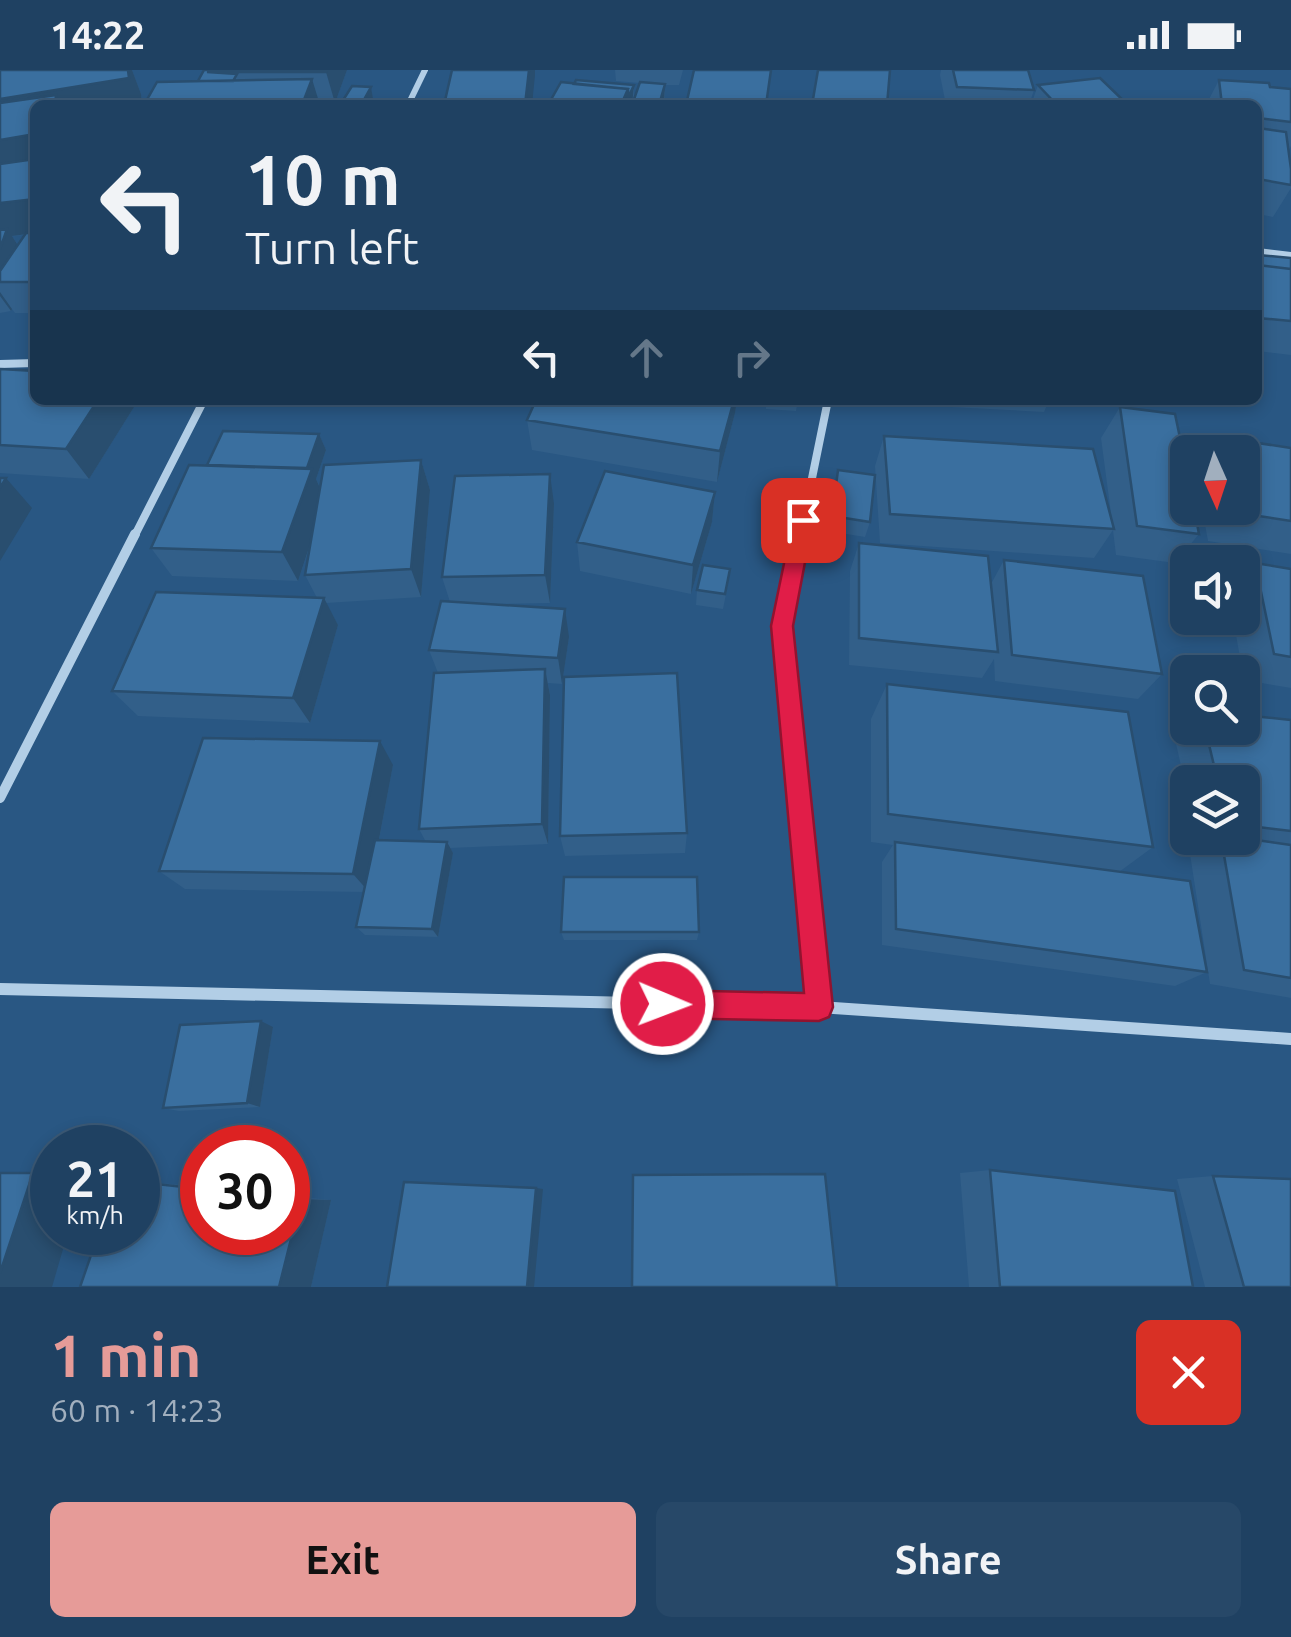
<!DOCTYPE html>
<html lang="en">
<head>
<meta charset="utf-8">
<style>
	:root { --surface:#1f4162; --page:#274868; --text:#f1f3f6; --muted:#a1afbe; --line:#3c5a77; --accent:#e69b98 }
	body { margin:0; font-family:Ubuntu,sans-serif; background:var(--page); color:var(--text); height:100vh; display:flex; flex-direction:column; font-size:38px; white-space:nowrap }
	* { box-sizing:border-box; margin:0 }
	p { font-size:32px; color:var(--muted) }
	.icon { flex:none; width:55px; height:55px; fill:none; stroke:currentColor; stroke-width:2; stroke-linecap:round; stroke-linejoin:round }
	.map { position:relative; height:1217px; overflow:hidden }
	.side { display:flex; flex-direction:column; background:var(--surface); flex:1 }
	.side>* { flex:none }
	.guide { position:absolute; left:30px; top:30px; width:1232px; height:305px; border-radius:15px; box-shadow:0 5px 15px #0003,0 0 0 2px var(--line); background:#1f4162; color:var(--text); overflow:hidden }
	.needle { width:65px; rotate:177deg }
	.fabs { position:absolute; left:1170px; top:365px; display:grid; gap:20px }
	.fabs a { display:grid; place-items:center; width:90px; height:90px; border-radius:15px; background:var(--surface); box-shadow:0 5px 15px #0003,0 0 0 2px var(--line); font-size:50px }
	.speed { position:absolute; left:30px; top:1055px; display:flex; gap:20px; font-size:50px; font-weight:700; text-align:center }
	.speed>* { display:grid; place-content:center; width:130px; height:130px; border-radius:50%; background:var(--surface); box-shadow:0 5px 15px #0003,0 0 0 2px var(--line); line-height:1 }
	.speed small { font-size:25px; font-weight:400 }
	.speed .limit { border:15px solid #d22; background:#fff; color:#111 }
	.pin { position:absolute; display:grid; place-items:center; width:85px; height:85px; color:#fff; margin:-42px; border-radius:20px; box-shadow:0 5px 15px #0006 }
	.me { position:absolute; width:110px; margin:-55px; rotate:91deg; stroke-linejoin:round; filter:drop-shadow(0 0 8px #0008) }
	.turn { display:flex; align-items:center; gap:35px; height:210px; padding:0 50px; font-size:45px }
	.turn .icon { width:130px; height:130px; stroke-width:2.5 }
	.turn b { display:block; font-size:70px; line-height:85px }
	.lanes { display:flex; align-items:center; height:95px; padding:0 50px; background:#0003; justify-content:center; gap:50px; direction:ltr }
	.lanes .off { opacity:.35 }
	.round { display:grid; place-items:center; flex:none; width:105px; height:105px; border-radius:15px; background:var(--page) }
	.head { display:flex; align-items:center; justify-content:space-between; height:170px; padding:0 50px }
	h1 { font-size:60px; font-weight:700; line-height:75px; color:var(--accent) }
	.primary-button { display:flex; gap:20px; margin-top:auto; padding:20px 50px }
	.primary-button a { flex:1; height:115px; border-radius:15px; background:var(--accent); color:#111; font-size:40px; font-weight:700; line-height:115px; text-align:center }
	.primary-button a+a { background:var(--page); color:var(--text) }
	.status { display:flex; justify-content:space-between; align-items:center; height:70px; padding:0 50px; background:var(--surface); direction:ltr }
	.status svg { height:28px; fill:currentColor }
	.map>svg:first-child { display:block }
</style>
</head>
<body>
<div class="status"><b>14:22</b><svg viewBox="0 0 49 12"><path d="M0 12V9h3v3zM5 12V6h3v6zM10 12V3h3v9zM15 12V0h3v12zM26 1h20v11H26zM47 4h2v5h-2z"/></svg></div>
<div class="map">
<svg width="1291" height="1217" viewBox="0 0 1291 1217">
	<rect width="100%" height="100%" fill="#295783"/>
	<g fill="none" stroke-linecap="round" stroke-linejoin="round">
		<path stroke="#b2cee6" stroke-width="6" d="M408,35L425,0
			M1258,181L1291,185"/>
		<path stroke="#b2cee6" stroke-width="8" d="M0,294L35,293
			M134,467L204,330
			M800,467L828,330"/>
		<path stroke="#b2cee6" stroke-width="10" d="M801,464L782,556L805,798
			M0,728L135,464"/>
		<path stroke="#b2cee6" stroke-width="12" d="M805,795L819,937
			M0,919L819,937L1291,969"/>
	</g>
	<path fill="#325f89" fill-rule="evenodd" d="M0,0H132L141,24L142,35H35V243H15L12,239L11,241L0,243ZM25,165L18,175L12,166Z
		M204,0H347L335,33H319L320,35H144L198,11Z
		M615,0H683L679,15H665V31L548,35L574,14L634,15V31L640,13L616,11Z
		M941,0H1028L1034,20L1029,35H946L940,5Z
		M1219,10L1291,19V76L1289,80L1291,118L1273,147L1258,144V35H1206Z
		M1038,15L1128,35H1031Z
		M1258,185L1291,189V285L1258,281Z
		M0,299L35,330H129L134,337L89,409L0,403Z
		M536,330H737L735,343L717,412L532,380L527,350Z
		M766,330H798L796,341L766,339Z
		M912,330H1088L1084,336L1048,333L1044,342L913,335Z
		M1120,337L1199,464L1175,493L1116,485L1113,460L1094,488L880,473L875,396L884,366L1112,451L1101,368Z
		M319,364L326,380L316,409L320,417L421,390L430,420L421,527L326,533L338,555L310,653L138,646L112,621L317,528L305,505L311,473L298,511L172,506L151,478L207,395Z
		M1218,367L1291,378V484L1208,471L1202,438H1242V382H1207Z
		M838,400L870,452L865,467L828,461L834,416Z
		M715,422L712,452L691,524L580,501L577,472Z
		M554,434L550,533L488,534L569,567L562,614L548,613L550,625L548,774L450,778L453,783L438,867L365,865L356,857L364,822L185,819L159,801L393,695L379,770L426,772L419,759L438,603L429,580L450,532L442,507Z
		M859,473L991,514L1004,490L1162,604L1138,629L995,611L994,589L982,608L849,595L850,501Z
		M1255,493L1291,499V618L1244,610L1233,548H1242V506Z
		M728,514L723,539L696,535L697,520Z
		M887,614L1153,777L1119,802L1207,902L1175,916L882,875V792L893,775L871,772V649Z
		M1291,650V928L1210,914L1190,784L1205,774L1198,773L1196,768H1242V712H1188V726L1174,665L1188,653V658H1205Z
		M687,763L685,783L565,786L560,766Z
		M561,862H699L697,870H564Z
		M273,957L260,1037L179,1041L163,1038Z
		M990,1100L1193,1217H969L960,1103Z
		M1213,1106L1291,1217H1205L1177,1109Z
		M138,1111L202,1117V1162H288V1126L331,1130L311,1217H80L138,1162Z"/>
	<path fill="#294e6f" d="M93,0H132L141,24L142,35H35L0,63V29Z
		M327,0H347L335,33L326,2Z
		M529,0H535V5L532,35H525Z
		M312,9L320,35H302Z
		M665,14L664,35H659Z
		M634,15L632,35H621L628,19Z
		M371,17L374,35H361Z
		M35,64V98L0,104V70Z
		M35,129V163L12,166L28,191L0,212V133Z
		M0,222L12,239L11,241L0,226Z
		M98,330H129L134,337L89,409L66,379Z
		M734,330H737L735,343L717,412L720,381Z
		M319,364L326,380L316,409L325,429L298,511L282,482L306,401Z
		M421,390L430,420L421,527L411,499Z
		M550,404L554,434L550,533L545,505Z
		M6,408L32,438L0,491V418Z
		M715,422L712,452L691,524L693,495Z
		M324,528L338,555L310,653L293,628Z
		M565,539L569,567L562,614L558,588Z
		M545,599L550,625L548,774L542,754Z
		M380,671L393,695L369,822L353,804Z
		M447,772L453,783L438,867L432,859Z
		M261,951L273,957L260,1037L247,1033Z
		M33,1103L52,1104V1162H68L52,1217H0V1203Z
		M536,1118L543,1119L534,1217H527Z
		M301,1129L331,1130L311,1217H279Z"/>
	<path fill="#3a6f9f" stroke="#294e6f" stroke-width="2.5" d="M0,0H128L129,8L0,29Z
		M204,0H240V2H207L237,4L233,11H198Z
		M240,0H327L326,2H239Z
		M452,0H529L525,35H444Z
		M694,0H771L766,35H686Z
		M818,0H890L887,35H812Z
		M953,0H1028L1034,20L957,17Z
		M1100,8L1128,35H1057L1038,15Z
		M312,9L302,35H144L157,12Z
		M576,10L634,15L628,28V19L574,14Z
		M1219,10L1269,13L1270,17L1291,19V52L1258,48V35H1222Z
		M561,12L628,19L621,35H548Z
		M640,12L665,14L659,35H632Z
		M352,16L371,17L361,35H340Z
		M56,25L55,35H35V64L0,70V33Z
		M1258,58L1286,62L1291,99V115L1258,109Z
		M35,89V129L0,133V94Z
		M7,159L0,179V160Z
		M26,163H35V212H0V201Z
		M1258,185L1291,188V199L1258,195Z
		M1258,195L1291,199V251L1258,248Z
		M0,299L35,301V330H98L66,379L0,375Z
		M536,330H734L720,381L527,350Z
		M1120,337L1175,344L1188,406V438H1194L1199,464L1137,456Z
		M223,361L319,364L307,398L207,395Z
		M884,366L1093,379L1114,459L890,444Z
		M1218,367L1291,378V451L1232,442L1231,438H1242V382H1221Z
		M421,390L411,499L305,505L324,395Z
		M189,395L312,399L282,482L151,478Z
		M838,400L875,405L870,452L832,446Z
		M605,401L715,422L693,495L577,472Z
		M550,404L545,505L442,507L455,406Z
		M0,408H6L0,418Z
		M859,473L988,486L998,582L859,568Z
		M1004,490L1143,506L1162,604L1012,585Z
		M1255,493L1291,499V587L1274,584Z
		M703,495L730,499L725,524L697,520Z
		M156,522L324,528L293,628L112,621Z
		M441,531L565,539L558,588L429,580Z
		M545,599L542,754L419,759L434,603Z
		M677,603L687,763L560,766L564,607Z
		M887,614L1128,642L1153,777L888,744Z
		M1242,645L1291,650V761L1242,755V712H1218L1205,658H1242Z
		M203,668L380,671L353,804L159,801Z
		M1221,768H1242L1291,775V908L1244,900Z
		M375,770L447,772L432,859L356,857Z
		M895,772L1190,811L1207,902L896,859Z
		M564,807H697L699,862H561Z
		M261,951L247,1033L163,1038L180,955Z
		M990,1100L1175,1121L1193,1217H1000Z
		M0,1103H33L0,1203Z
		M825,1104L837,1217H632L633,1105Z
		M1213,1106L1291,1109V1217H1244Z
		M138,1112L202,1119V1162H288V1128L301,1129L279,1217H80L99,1162H138Z
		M404,1112L536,1118L527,1217H387Z"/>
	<path fill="#e11d48" stroke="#92132f" stroke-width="2.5" d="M803,442L813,450L793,556L833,937L829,947L819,951L663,948L653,944L649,934L653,924L663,920L804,923L771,556L793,450Z"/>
</svg>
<div class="fabs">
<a><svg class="needle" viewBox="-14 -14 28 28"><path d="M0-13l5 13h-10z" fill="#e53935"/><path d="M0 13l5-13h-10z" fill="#a1afbe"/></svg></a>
<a><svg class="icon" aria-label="sound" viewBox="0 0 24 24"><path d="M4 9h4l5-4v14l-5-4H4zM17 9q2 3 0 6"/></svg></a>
<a><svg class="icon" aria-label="search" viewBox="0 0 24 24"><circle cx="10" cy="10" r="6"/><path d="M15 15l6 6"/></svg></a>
<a><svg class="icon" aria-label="layers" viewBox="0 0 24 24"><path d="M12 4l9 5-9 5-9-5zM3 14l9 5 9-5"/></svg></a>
</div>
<div class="speed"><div>21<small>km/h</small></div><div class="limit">30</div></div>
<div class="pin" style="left:803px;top:450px;background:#d93025"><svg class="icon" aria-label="arrive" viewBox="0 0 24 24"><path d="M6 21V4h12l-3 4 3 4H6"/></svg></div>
<svg class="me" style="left:663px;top:934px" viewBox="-20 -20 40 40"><circle r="17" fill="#e11d48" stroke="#fff" stroke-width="3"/><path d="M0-11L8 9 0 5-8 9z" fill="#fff"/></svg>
<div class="guide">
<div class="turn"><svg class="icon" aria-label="left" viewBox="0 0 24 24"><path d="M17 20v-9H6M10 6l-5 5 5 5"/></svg><div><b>10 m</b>Turn left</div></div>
<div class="lanes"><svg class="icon" aria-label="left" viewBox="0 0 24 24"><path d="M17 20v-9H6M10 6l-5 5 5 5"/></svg><svg class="icon off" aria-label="ahead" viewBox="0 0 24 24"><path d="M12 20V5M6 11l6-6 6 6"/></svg><svg class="icon off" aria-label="right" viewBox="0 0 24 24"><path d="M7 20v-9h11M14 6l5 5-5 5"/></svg></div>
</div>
</div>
<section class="side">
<div class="head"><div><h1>1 min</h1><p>60 m · 14:23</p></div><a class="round" style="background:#d93025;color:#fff"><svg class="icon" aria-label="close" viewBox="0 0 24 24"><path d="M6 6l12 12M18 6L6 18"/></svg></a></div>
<div class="primary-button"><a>Exit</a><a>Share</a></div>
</section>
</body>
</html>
